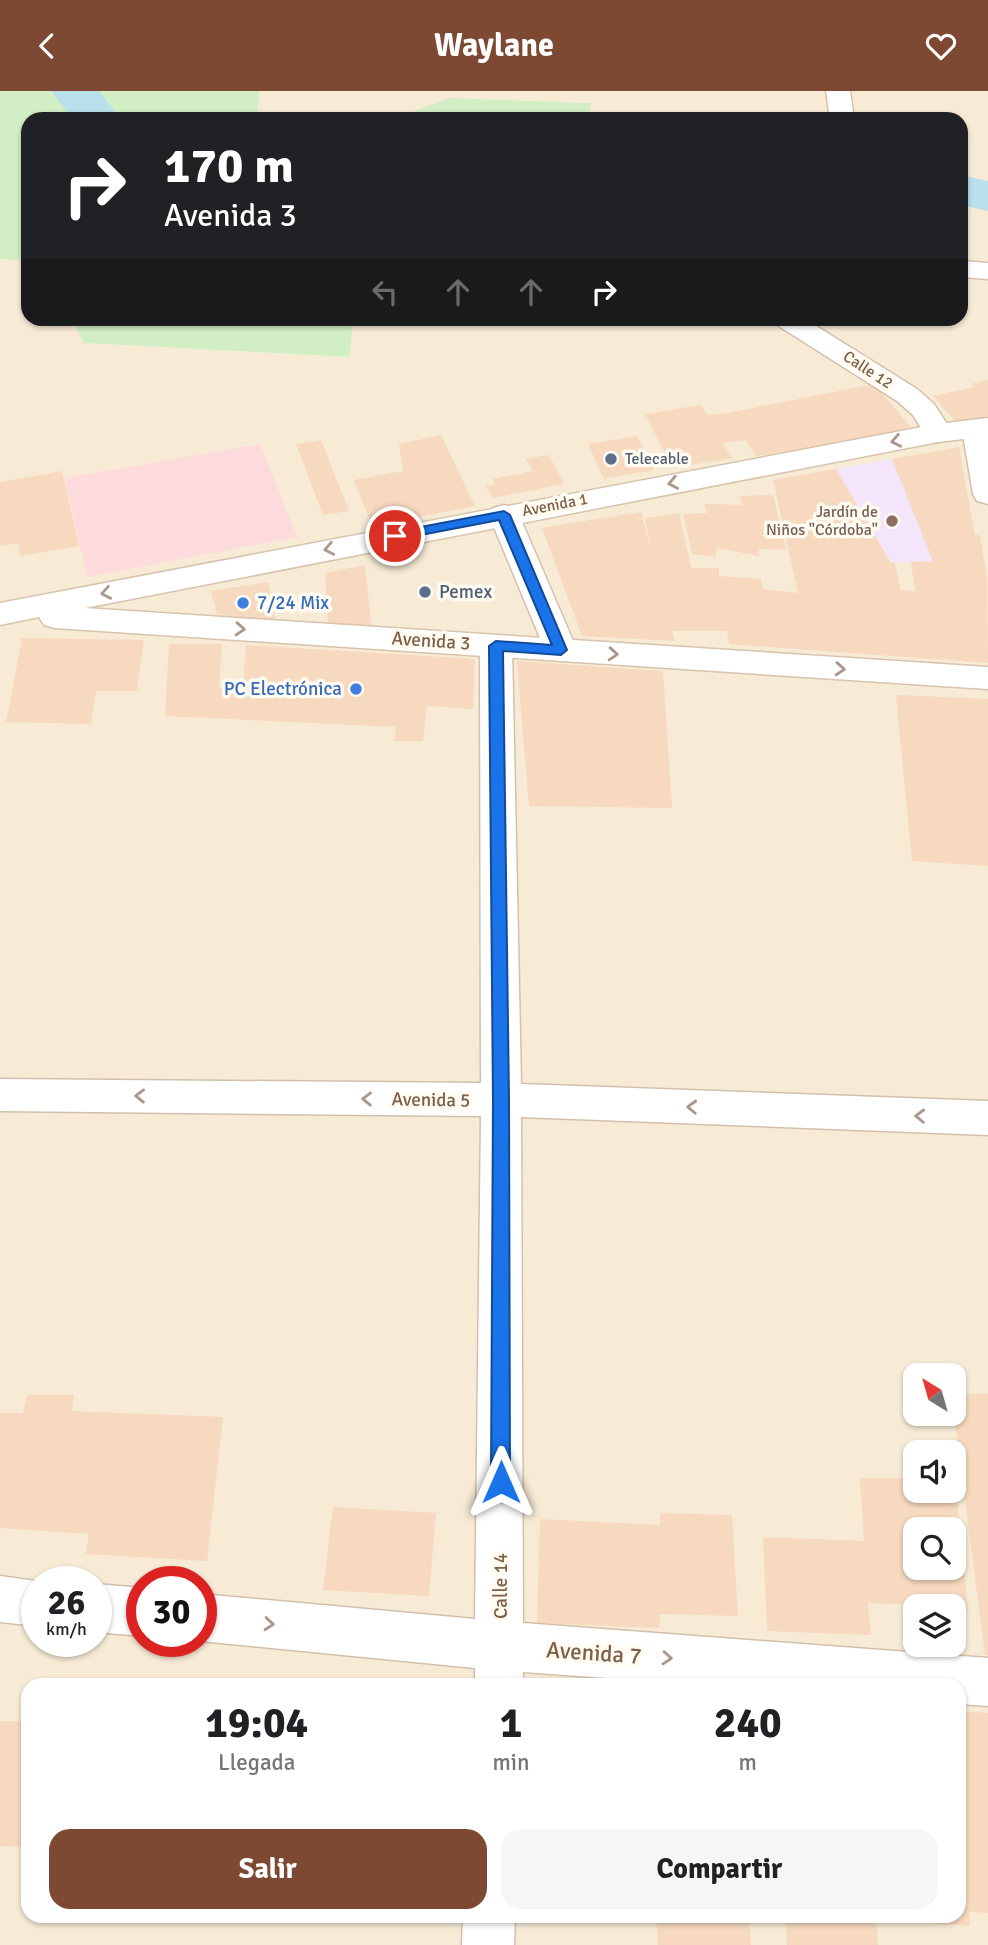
<!DOCTYPE html>
<html lang="es">
<head>
<meta charset="utf-8">
<style>
	:root { --surface:#fff; --page:#f6f6f6; --text:#202124; --muted:#757577; --accent:#7e4932 }
	body { margin:0; font-family:Signika,sans-serif; background:var(--page); color:var(--text); height:100vh; display:flex; flex-direction:column; font-size:26px; white-space:nowrap }
	* { box-sizing:border-box; margin:0 }
	p { font-size:23px; color:var(--muted) }
	.icon { flex:none; width:38px; height:38px; fill:none; stroke:currentColor; stroke-width:2; stroke-linecap:round; stroke-linejoin:round }
	.map { position:relative; flex:1; overflow:hidden }
	.drawer { position:absolute; left:21px; top:1587px; width:945px; height:245px; display:flex; flex-direction:column; background:var(--surface); border-radius:21px; box-shadow:0 2px 5px #0004 }
	.drawer>* { flex:none }
	.hud { position:absolute; left:21px; top:21px; width:947px; height:214px; border-radius:21px; box-shadow:0 2px 5px #0004; background:#202124; color:#fff; overflow:hidden }
	.needle { width:46px; rotate:323deg }
	.controls { position:absolute; left:903px; top:1272px; display:grid; gap:14px }
	.controls a { display:grid; place-items:center; width:63px; height:63px; border-radius:14px; background:var(--surface); box-shadow:0 2px 5px #0004; font-size:35px }
	.speed { position:absolute; left:21px; top:1475px; display:flex; gap:14px; font-size:35px; font-weight:700; text-align:center }
	.speed>* { display:grid; place-content:center; width:91px; height:91px; border-radius:50%; background:var(--surface); box-shadow:0 2px 5px #0004; line-height:1 }
	.speed small { font-size:18px; font-weight:400 }
	.speed .limit { border:10px solid #d22; background:#fff; color:#111 }
	.pin { position:absolute; display:grid; place-items:center; width:60px; height:60px; color:#fff; margin:-30px; border:4px solid #fff; border-radius:50%; box-shadow:0 2px 7px #0007 }
	.me { position:absolute; width:77px; margin:-38px; rotate:0deg; stroke-linejoin:round; filter:drop-shadow(0 0 5px #0008) }
	.turn { display:flex; align-items:center; gap:24px; height:147px; padding:0 28px; font-size:32px }
	.turn .icon { width:91px; height:91px; stroke-width:2.5 }
	.turn b { display:block; font-size:49px; line-height:60px }
	.lanes { display:flex; align-items:center; height:66px; padding:0 28px; background:#0003; justify-content:center; gap:35px; direction:ltr }
	.lanes .off { opacity:.35 }
	.eta { display:flex; justify-content:space-evenly; align-items:center; height:119px; text-align:center }
	.eta b { font-size:42px; font-weight:700; line-height:49px }
	.cta { display:flex; gap:14px; margin-top:auto; padding:14px 28px }
	.cta a { flex:1; height:80px; border-radius:21px; background:var(--accent); color:#fff; font-size:28px; font-weight:700; line-height:80px; text-align:center }
	.cta a+a { background:var(--page); color:var(--text) }
	header { display:flex; justify-content:space-between; align-items:center; height:91px; padding:0 28px; background:var(--accent); color:#fff; font-size:32px; font-weight:700 }
	.map>svg:first-child { display:block }
</style>
</head>
<body>
<header><svg class="icon" aria-label="back" viewBox="0 0 24 24"><path d="M15 5l-7 7 7 7"/></svg>Waylane<svg class="icon" aria-label="heart" viewBox="0 0 24 24"><path d="M12 20l-8-8c-3-5 5-10 8-4 3-6 11-1 8 4z"/></svg></header>
<div class="map">
<svg width="988" height="1854" viewBox="0 0 988 1854">
	<rect width="100%" height="100%" fill="#fef8e9"/>
	<path fill="#f7ebd6" fill-rule="evenodd" d="M259,0H988V1854H0V168L28,170V228H73L83,252L349,266L353,228H961V28H589L590,12L449,7L393,28H258ZM915,1284H954V1323H915ZM915,1362H954V1400H915ZM915,1438H954V1477H915ZM37,1491H96V1550H37ZM142,1491H201V1550H142ZM915,1516H954V1554H915ZM28,1594H959V1825H28Z"/>
	<path fill="#f5e5fb" d="M892,368L924,445L933,470L891,472L836,378Z"/>
	<path fill="#fddbdc" d="M260,353L297,446L87,486L65,387Z"/>
	<path fill="#d2eec5" d="M0,0H259L258,28H28V170L0,168Z
		M449,7L591,12L589,28H393Z
		M73,228H353L350,266L83,252Z"/>
	<g fill="none" stroke-linecap="round" stroke-linejoin="round">
		<path fill="#bae0eb" fill-rule="evenodd" d="M51,0H99L121,28H73Z
			M961,84L988,90V120L961,114Z"/>
	</g>
	<path fill="#f6d9be" fill-rule="evenodd" d="M988,289V325L956,331L933,305L974,296L971,293Z
		M874,293L911,336L831,354L756,365L745,349L723,352L732,367L672,377L645,323L701,314L707,324L728,322Z
		M441,344L475,415L372,435L354,389L403,380L399,353Z
		M637,345L654,379L604,388L588,353Z
		M321,349L349,420L323,424L296,353Z
		M959,356L975,444H980L987,487L988,572L729,553L727,540H672L675,550L582,545L542,437L641,421L652,462L645,427L679,422L691,477H719V485L761,488L763,498L798,502L773,389L836,378L891,472H895L900,499L915,500L911,471L933,470L892,368Z
		M549,364L564,393L492,407L486,395L495,393L493,388L533,380L526,368Z
		M62,380L79,455L20,465L18,452L0,455V391Z
		M773,404L786,459L759,458V465L717,457L715,466L692,463L683,423L707,422L704,413L742,414L740,405Z
		M365,474L372,538L328,536L325,482Z
		M268,491L276,530L217,523L211,500Z
		M22,547L144,549L137,600H96L91,633L6,631Z
		M169,553H222L219,597L243,598L246,554L475,568L473,618L427,615L423,650H394L396,636L165,625Z
		M517,570L663,580L672,717L529,715Z
		M896,604L988,608V775L912,770Z
		M954,1303H988V1564H985L954,1322Z
		M27,1304H74L72,1320L223,1326L207,1470L86,1463L89,1443L0,1437V1322H23Z
		M860,1387H915V1400H956L968,1519L954,1518V1516L868,1512L871,1544L767,1540L763,1446L864,1450ZM915,1438H954V1477H915Z
		M333,1416L436,1422L429,1505L323,1499Z
		M660,1422L732,1424L738,1525L660,1523L659,1537L537,1532L540,1428L660,1434Z
		M27,1609L28,1756L0,1755V1630H23Z
		M959,1620L988,1622V1822L969,1821L970,1835L876,1828L878,1854H787L785,1825H959Z
		M656,1825H749L751,1854H658Z"/>
	<g fill="none" stroke-linecap="round" stroke-linejoin="round">
		<defs>
			<path id="street" d="M774,228H805L917,298L934,313L953,342L948,348L938,351L928,348L913,324L897,310L777,234Z
				M977,329L988,333V413L977,410L973,403L962,338L967,332Z
				M504,414L515,417L519,424L577,559L573,567L561,570L549,567L545,559L489,424L493,417Z
				M496,544L508,547L512,555L521,993L988,1010V1044L521,1026L523,1532L988,1567V1615L959,1613V1594H704L523,1581V1594H475V1577L200,1550L201,1503L475,1528L481,1025L0,1020V988L481,992L480,555L484,547Z
				M0,1485L43,1491H37V1535L0,1531Z
				M96,1493L142,1497V1545L96,1541Z
				M463,1825H515L514,1854H462Z"/>
			<path id="secondary" d="M826,0H850L854,28H830Z
				M961,170L988,172V188L961,186Z
				M988,327V345L938,351L85,517L988,576V598L55,537L44,534L39,526L0,534V512L938,333Z"/>
		</defs>
		<use href="#street" stroke="#d3c0ac" stroke-width="3"/>
		<use href="#secondary" stroke="#d8c3ac" stroke-width="3"/>
		<use href="#street" fill="#fff" fill-rule="evenodd"/>
		<use href="#secondary" fill="#fff" fill-rule="evenodd"/>
	</g>
	<defs><path id="oneway-chevron" d="M-2-3.5L2.5 0L-2 3.5" fill="none" stroke-width="1.6" stroke-linecap="round" stroke-linejoin="round" transform="scale(1.75)"/></defs>
	<g stroke="#aa9789">
		<use href="#oneway-chevron" transform="translate(896 350) rotate(169)"/>
		<use href="#oneway-chevron" transform="translate(673 392) rotate(169)"/>
		<use href="#oneway-chevron" transform="translate(329 458) rotate(169)"/>
		<use href="#oneway-chevron" transform="translate(106 502) rotate(169)"/>
		<use href="#oneway-chevron" transform="translate(240 538) rotate(4)"/>
		<use href="#oneway-chevron" transform="translate(613 563) rotate(4)"/>
		<use href="#oneway-chevron" transform="translate(840 578) rotate(4)"/>
		<use href="#oneway-chevron" transform="translate(140 1005) rotate(-179)"/>
		<use href="#oneway-chevron" transform="translate(367 1008) rotate(-179)"/>
		<use href="#oneway-chevron" transform="translate(692 1016) rotate(-178)"/>
		<use href="#oneway-chevron" transform="translate(920 1025) rotate(-178)"/>
		<use href="#oneway-chevron" transform="translate(269 1533) rotate(5)"/>
		<use href="#oneway-chevron" transform="translate(667 1567) rotate(4)"/>
	</g>
	<path fill="#1a73e8" stroke="#114b97" stroke-width="2" d="M504,420L510,424L567,559L561,564L503,560L509,1009L510,1391L508,1398L501,1400L494,1398L491,1391L493,1009L489,555L496,550L552,554L499,429L395,449L389,445L395,441Z"/>
	<g fill="#5c6f8a" stroke="#fffbf1" stroke-width="2.5">
		<circle cx="611" cy="368" r="7"/>
		<circle cx="425" cy="501" r="7"/>
	</g>
	<circle fill="#8d6e63" stroke="#fffbf1" stroke-width="2.5" cx="892" cy="430" r="7"/>
	<g fill="#3f7fe0" stroke="#fffbf1" stroke-width="2.5">
		<circle cx="243" cy="512" r="7"/>
		<circle cx="356" cy="598" r="7"/>
	</g>
	<g text-anchor="middle" dominant-baseline="central" stroke-width="7" stroke-linejoin="round" paint-order="stroke">
		<g font-size="16" fill="#7c5f49" stroke="#fffbf1">
			<text transform="translate(868 279) rotate(33)">Calle 12</text>
			<text transform="translate(555 414) rotate(-11)">Avenida 1</text>
		</g>
		<g font-size="16" fill="#4e5e75" stroke="#fffbf1" text-anchor="start">
			<text x="625" y="368">Telecable</text>
		</g>
		<g font-size="16" fill="#785e54" stroke="#fffbf1" text-anchor="end">
			<text x="878" y="421">Jardín de<tspan x="878" dy="18">Niños "Córdoba"</tspan></text>
		</g>
		<g font-size="19" fill="#4e5e75" stroke="#fffbf1" text-anchor="start">
			<text x="439" y="501">Pemex</text>
		</g>
		<g font-size="19" fill="#366cbe" stroke="#fffbf1" text-anchor="start">
			<text x="257" y="512">7/24 Mix</text>
			<text x="342" y="598" text-anchor="end">PC Electrónica</text>
		</g>
		<g font-size="19" fill="#7c5f49" stroke="#fffbf1">
			<text transform="translate(431 550) rotate(4)">Avenida 3</text>
			<text transform="translate(431 1009) rotate(1)">Avenida 5</text>
			<text transform="translate(501 1495) rotate(-90)">Calle 14</text>
		</g>
		<g font-size="23" fill="#7c5f49" stroke="#fffbf1">
			<text transform="translate(594 1562) rotate(4)">Avenida 7</text>
		</g>
	</g>
</svg>
<div class="controls">
<a><svg class="needle" viewBox="-14 -14 28 28"><path d="M0-13l5 13h-10z" fill="#e53935"/><path d="M0 13l5-13h-10z" fill="#757577"/></svg></a>
<a><svg class="icon" aria-label="sound" viewBox="0 0 24 24"><path d="M4 9h4l5-4v14l-5-4H4zM17 9q2 3 0 6"/></svg></a>
<a><svg class="icon" aria-label="search" viewBox="0 0 24 24"><circle cx="10" cy="10" r="6"/><path d="M15 15l6 6"/></svg></a>
<a><svg class="icon" aria-label="layers" viewBox="0 0 24 24"><path d="M12 4l9 5-9 5-9-5zM3 14l9 5 9-5"/></svg></a>
</div>
<div class="speed"><div>26<small>km/h</small></div><div class="limit">30</div></div>
<div class="pin" style="left:395px;top:445px;background:#d93025"><svg class="icon" aria-label="arrive" viewBox="0 0 24 24"><path d="M6 21V4h12l-3 4 3 4H6"/></svg></div>
<svg class="me" style="left:501px;top:1391px" viewBox="-20 -20 40 40"><path d="M0-17L14 15 0 8-14 15z" fill="#1a73e8" stroke="#fff" stroke-width="4"/></svg>
<div class="hud">
<div class="turn"><svg class="icon" aria-label="right" viewBox="0 0 24 24"><path d="M7 20v-9h11M14 6l5 5-5 5"/></svg><div><b>170 m</b>Avenida 3</div></div>
<div class="lanes"><svg class="icon off" aria-label="left" viewBox="0 0 24 24"><path d="M17 20v-9H6M10 6l-5 5 5 5"/></svg><svg class="icon off" aria-label="ahead" viewBox="0 0 24 24"><path d="M12 20V5M6 11l6-6 6 6"/></svg><svg class="icon off" aria-label="ahead" viewBox="0 0 24 24"><path d="M12 20V5M6 11l6-6 6 6"/></svg><svg class="icon" aria-label="right" viewBox="0 0 24 24"><path d="M7 20v-9h11M14 6l5 5-5 5"/></svg></div>
</div>
<section class="drawer">
<div class="eta">
<div><b>19:04</b><p>Llegada</p></div>
<div><b>1</b><p>min</p></div>
<div><b>240</b><p>m</p></div>
</div>
<div class="cta"><a>Salir</a><a>Compartir</a></div>
</section>
</div>
</body>
</html>
